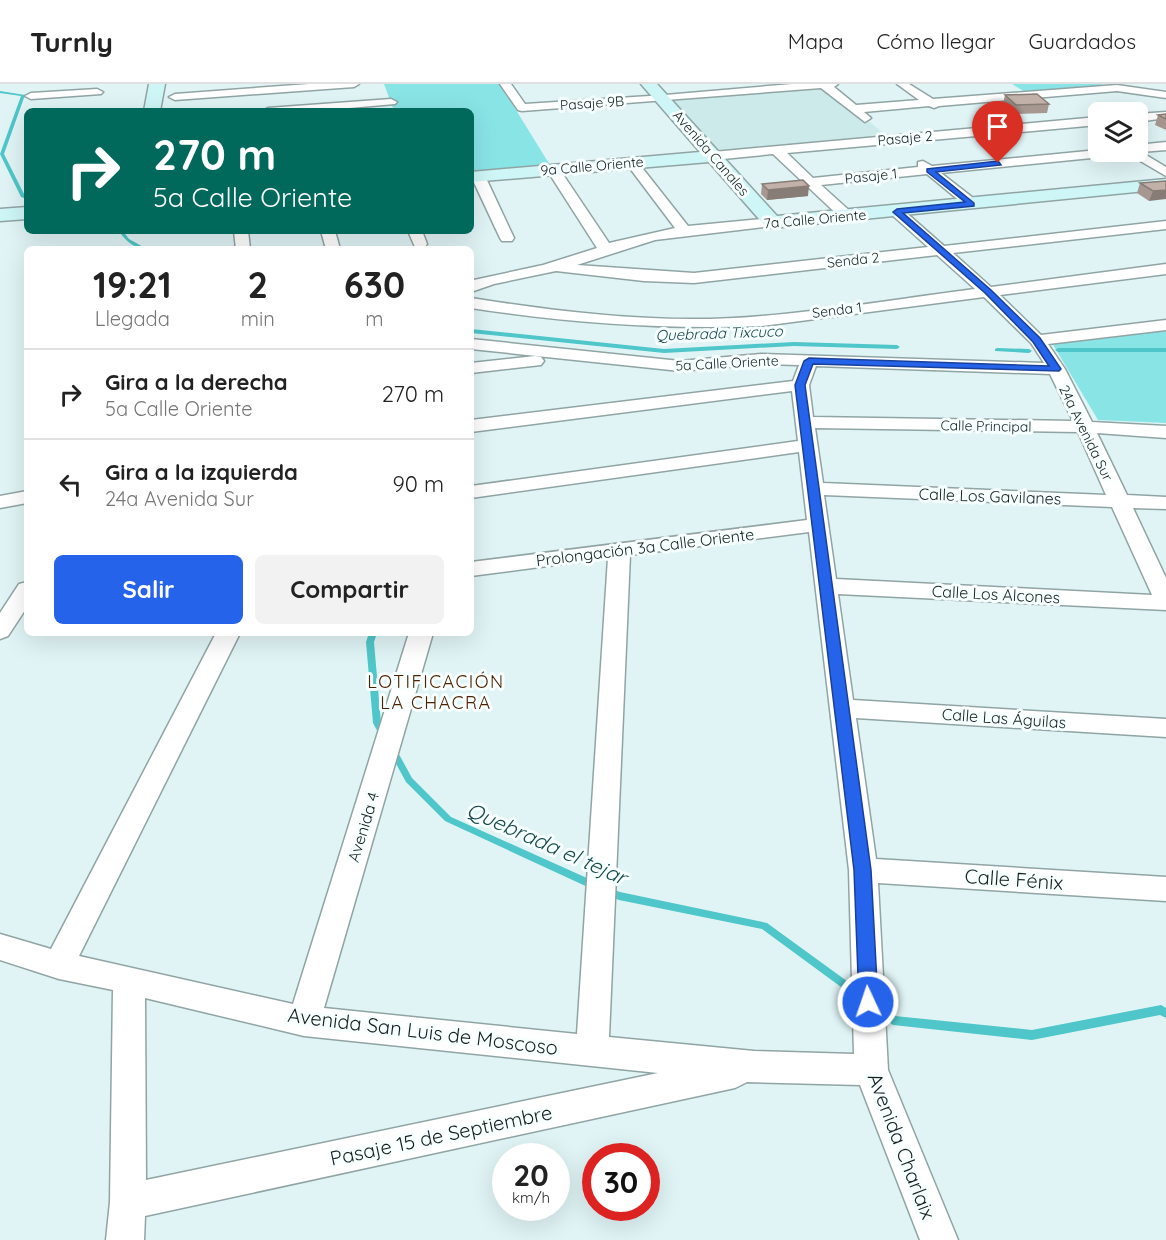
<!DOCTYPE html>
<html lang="es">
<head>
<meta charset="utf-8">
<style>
	:root { --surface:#fff; --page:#f2f2f2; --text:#222; --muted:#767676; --line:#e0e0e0; --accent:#2563eb }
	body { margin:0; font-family:Quicksand,sans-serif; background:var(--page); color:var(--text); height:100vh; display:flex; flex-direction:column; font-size:22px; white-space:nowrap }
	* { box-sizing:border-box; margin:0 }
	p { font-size:20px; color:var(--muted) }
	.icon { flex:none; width:33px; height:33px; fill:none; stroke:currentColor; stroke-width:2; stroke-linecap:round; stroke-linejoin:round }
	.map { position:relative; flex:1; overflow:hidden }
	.sheet { position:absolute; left:24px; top:162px; width:450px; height:390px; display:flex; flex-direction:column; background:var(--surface); border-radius:9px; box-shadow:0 6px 24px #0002 }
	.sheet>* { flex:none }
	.guide { position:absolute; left:24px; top:24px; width:450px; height:126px; border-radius:9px; box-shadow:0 6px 24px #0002; background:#00695c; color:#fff; overflow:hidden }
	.controls { position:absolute; left:1088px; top:18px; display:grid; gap:12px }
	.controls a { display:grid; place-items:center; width:60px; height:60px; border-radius:9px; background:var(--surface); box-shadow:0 6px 24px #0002; font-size:30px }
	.speed { position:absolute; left:492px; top:1059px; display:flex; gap:12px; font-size:30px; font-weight:700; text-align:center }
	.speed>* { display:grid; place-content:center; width:78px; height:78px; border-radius:50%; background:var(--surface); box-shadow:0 6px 24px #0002; line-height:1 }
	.speed small { font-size:15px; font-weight:400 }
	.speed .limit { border:9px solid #d22; background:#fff; color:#111 }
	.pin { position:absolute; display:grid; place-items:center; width:51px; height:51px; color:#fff; margin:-62px -26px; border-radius:50% 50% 50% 0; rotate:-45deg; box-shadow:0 0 6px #0007 }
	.pin .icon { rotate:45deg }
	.me { position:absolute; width:66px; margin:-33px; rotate:357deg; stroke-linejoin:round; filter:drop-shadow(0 0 4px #0008) }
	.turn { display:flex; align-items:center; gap:21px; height:126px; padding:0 30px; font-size:27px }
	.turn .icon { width:78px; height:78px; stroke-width:2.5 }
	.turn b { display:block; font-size:42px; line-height:51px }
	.eta { display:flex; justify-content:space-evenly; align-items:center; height:102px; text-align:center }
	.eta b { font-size:36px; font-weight:800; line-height:42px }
	.cta { display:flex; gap:12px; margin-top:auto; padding:12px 30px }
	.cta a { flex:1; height:69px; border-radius:9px; background:var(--accent); color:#fff; font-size:24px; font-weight:800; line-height:69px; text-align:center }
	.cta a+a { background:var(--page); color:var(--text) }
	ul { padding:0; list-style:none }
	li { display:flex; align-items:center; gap:18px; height:90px; padding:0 30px; border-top:2px solid var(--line) }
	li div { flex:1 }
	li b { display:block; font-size:22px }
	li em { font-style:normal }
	header { display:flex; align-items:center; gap:36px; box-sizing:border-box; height:84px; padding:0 30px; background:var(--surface); border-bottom:2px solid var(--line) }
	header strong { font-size:28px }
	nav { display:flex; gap:33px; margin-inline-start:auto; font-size:21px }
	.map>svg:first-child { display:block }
</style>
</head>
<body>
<header>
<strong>Turnly</strong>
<nav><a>Mapa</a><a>Cómo llegar</a><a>Guardados</a></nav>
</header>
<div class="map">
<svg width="1166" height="1156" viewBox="0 0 1166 1156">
	<rect width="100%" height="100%" fill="#e0f4f5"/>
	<path fill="#cceaea" d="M824,1L892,56L713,72L662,14Z"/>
	<path fill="#89e4e6" d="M384,0H500L553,86L471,93V27H394Z
		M1012,0H1103L1096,3L1025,8Z
		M1166,245V339L1098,336L1052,259Z"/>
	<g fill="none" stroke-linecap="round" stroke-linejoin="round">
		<path fill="#4fc6c9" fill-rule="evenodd" d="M0,7L25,11L4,70L25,112L27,113V115L21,113L0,70L21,12L0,9Z
			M119,147H123L129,155L147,165C135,165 125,157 119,147Z
			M471,245L664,265L794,258L897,261L900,263L897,265L794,262L664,269L471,249Z
			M997,264L1029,265L1032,267L1029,269L995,267V265Z
			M1166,264V268H1058L1055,266L1058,264Z
			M369,549H377L374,558L381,639L387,650L386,652H380L373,639L366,558Z
			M392,662L395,663L412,694L451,733L598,799L600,802L598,805L595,806L592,805L445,737L406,698L388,665L389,663Z
			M606,803L620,808L767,839L862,908L864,911L862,914L859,915L856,914L762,845L619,816L603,810L601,807L603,804Z
			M878,920L895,932L1032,946L1161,921L1166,924V934L1160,931L1032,956L893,941L874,928L873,925L874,922Z"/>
		<defs>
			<path id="street" d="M309,0H359L354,3L175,16L169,13L175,10Z
				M500,0H511L525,20L665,11L792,0H838L834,3L856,21L919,16L897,0H909L933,15L1117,1L1166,8V14L1117,7L939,22L934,24L929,22L864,28L871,34L865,38L821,4L522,27L518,26Z
				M97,5L103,8L101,10L31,15L25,12L31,9Z
				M391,15L397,18L395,20L315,27H262L268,24Z
				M1166,28V34L1137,38V30Z
				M1098,33V41L787,69L813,94L918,83V78L923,77L932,82L1098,66V68H1118L1112,72L941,89L977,117L979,120L977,123H967L927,90L821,101L852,129L854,132L847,136L842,135L773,70L713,76L707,72L713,68Z
				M1166,58V66L1141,68L1166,83V92L1125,68H1137V61Z
				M632,75L636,76L688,142L772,134L779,138L772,142L655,156L577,181L694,189L928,163L892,131L890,128L897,124L902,125L944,162L1166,137V145L953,169L991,203L1166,180V190L1000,211L1041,251L1166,236V246L1048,260L1065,285L1092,338L1166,342V354L1097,349L1127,411L1166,413V425L1133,424L1166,494V526L838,510L853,616L1166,635V653L856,634L876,775L1166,793V817L878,799L888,986L958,1156H920L860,1001L747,998L735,1004L145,1132L144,1156H106L110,1118L113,906L59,895L0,876V850L51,865L216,549H240L79,872L293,920L409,549H433L324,924L577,950L608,474L471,492V478L807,436L799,368L471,414V402L798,357L792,307L471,348V336L793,297L799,281L761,280L680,287L471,265V255L680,277L761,270L1044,279L1031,259L984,213L762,242C664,246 568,239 471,224V214C566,229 666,241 762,232C833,226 904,214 975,205L937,171L694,199L644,197L556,187L494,200L471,208V197L474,196L543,181L597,164L547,86L548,83H558L609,159L675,144L626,79ZM816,282L1050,290L1073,337L813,333L809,301ZM815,344L1078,348L1106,411L823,399ZM824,411L1112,423L1152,511L836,495ZM809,448L849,786L854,970L754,967L609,953L630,471ZM145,914L304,952L658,989L146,1096Z
				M478,88L485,92L514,154L512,157H502L500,154L471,92Z
				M234,147H248L250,165H236Z
				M321,147H335L340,165H326Z
				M408,147H422L427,160L425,163H415Z
				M535,272L541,273L544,277L541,281L471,289V279Z
				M27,407V419L0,424V412Z
				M27,498V523L8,552L0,555V529L19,500Z"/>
			<path id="secondary" d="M149,0H165L160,27H144Z
				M641,0H657L777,132L1166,95V105L772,144L765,142L709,78L471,98V88L700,68Z
				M27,123V135L0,137V125Z"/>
		</defs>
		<use href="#street" stroke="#91a4a4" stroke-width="3"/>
		<use href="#secondary" stroke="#91a4a4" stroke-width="3"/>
		<use href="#street" fill="#fff" fill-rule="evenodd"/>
		<use href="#secondary" fill="#cef6f7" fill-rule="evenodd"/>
	</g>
	<path fill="#a69890" d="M1005,11L1049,20L1047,29L1014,30L1003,20Z
		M1166,30V46L1155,41L1158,31Z
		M1166,97L1149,117L1137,109L1140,99Z
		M762,100L808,112L767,116L761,110Z"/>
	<path fill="#877c76" d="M809,102L808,112L767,116L768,106Z
		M1166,106V115L1149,117L1153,107Z"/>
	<path fill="#c1b1a8" stroke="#877c76" stroke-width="1.5" d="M1037,10L1049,20L1016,21L1005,11Z
		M1166,30V35L1158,31Z
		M803,96L809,102L768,106L762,100Z
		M1166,97V106L1153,107L1140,99Z"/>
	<path fill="#2563eb" stroke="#184099" stroke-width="1.5" d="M998,77L1001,81L936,88L974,119V122L903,129L991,206L1040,254L1061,285L1059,287L813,280L805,301L871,786L878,918L875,924L868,926L862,924L859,918L854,786L795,301L804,277L809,274L1049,282L1033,258L985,209L893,128L897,125L965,118L927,88V85Z"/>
	<g text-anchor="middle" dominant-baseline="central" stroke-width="6" stroke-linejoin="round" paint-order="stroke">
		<g font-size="14" fill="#171f1f" stroke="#f7ffff">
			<text transform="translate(592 19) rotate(-4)">Pasaje 9B</text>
			<text transform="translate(905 54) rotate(-5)">Pasaje 2</text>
			<text transform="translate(711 69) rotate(49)">Avenida Canales</text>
			<text transform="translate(592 82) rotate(-5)">9a Calle Oriente</text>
			<text transform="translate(871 92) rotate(-6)">Pasaje 1</text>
			<text transform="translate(815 135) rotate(-5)">7a Calle Oriente</text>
			<text transform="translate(853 176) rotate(-6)">Senda 2</text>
			<text transform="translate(837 226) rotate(-7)">Senda 1</text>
			<text transform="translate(727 279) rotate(-3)">5a Calle Oriente</text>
			<text transform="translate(986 342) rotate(1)">Calle Principal</text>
			<text transform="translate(1086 349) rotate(64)">24a Avenida Sur</text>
		</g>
		<g font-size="15" font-style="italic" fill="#164a4c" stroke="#f7ffff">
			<text transform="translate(719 249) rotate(-2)">Quebrada Tixcuco</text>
		</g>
		<g font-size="16" fill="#171f1f" stroke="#f7ffff">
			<text transform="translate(990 412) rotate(2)">Calle Los Gavilanes</text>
			<text transform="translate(645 463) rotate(-7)">Prolongación 3a Calle Oriente</text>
			<text transform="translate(996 510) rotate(3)">Calle Los Alcones</text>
			<text transform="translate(1004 634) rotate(4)">Calle Las Águilas</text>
			<text transform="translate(363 743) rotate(-73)">Avenida 4</text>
		</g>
		<g font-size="18" letter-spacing="1.5" fill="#4e2200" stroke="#f7ffff">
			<text x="436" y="597">LOTIFICACIÓN<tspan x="436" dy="21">LA CHACRA</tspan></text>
		</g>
		<g font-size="20" fill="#171f1f" stroke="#f7ffff">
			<text transform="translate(1014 795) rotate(4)">Calle Fénix</text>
			<text transform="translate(423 947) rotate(7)">Avenida San Luis de Moscoso</text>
			<text transform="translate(441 1051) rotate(-12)">Pasaje 15 de Septiembre</text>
			<text transform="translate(902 1062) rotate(69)">Avenida Charlaix</text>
		</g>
		<g font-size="21" font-style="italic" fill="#164a4c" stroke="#f7ffff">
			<text transform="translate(547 759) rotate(24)">Quebrada el tejar</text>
		</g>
	</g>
</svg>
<div class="controls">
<a><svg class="icon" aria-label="layers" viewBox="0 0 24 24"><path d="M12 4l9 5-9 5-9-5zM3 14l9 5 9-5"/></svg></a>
</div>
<div class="speed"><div>20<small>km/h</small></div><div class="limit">30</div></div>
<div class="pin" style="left:998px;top:79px;background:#d93025"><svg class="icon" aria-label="arrive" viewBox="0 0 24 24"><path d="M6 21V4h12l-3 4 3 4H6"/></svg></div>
<svg class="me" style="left:868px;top:918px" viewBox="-20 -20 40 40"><circle r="17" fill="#2563eb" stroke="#fff" stroke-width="3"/><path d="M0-11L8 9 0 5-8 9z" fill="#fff"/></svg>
<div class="guide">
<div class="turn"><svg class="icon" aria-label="right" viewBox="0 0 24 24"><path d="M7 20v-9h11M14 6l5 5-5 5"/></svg><div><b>270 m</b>5a Calle Oriente</div></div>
</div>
<section class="sheet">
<div class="eta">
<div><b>19:21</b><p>Llegada</p></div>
<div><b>2</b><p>min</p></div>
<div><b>630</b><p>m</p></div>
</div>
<ul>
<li><svg class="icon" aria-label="right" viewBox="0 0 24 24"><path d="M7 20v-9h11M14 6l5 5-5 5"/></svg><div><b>Gira a la derecha</b><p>5a Calle Oriente</p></div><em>270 m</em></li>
<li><svg class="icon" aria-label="left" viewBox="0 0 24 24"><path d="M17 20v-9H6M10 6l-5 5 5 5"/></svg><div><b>Gira a la izquierda</b><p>24a Avenida Sur</p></div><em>90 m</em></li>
</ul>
<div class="cta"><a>Salir</a><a>Compartir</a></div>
</section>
</div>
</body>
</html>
